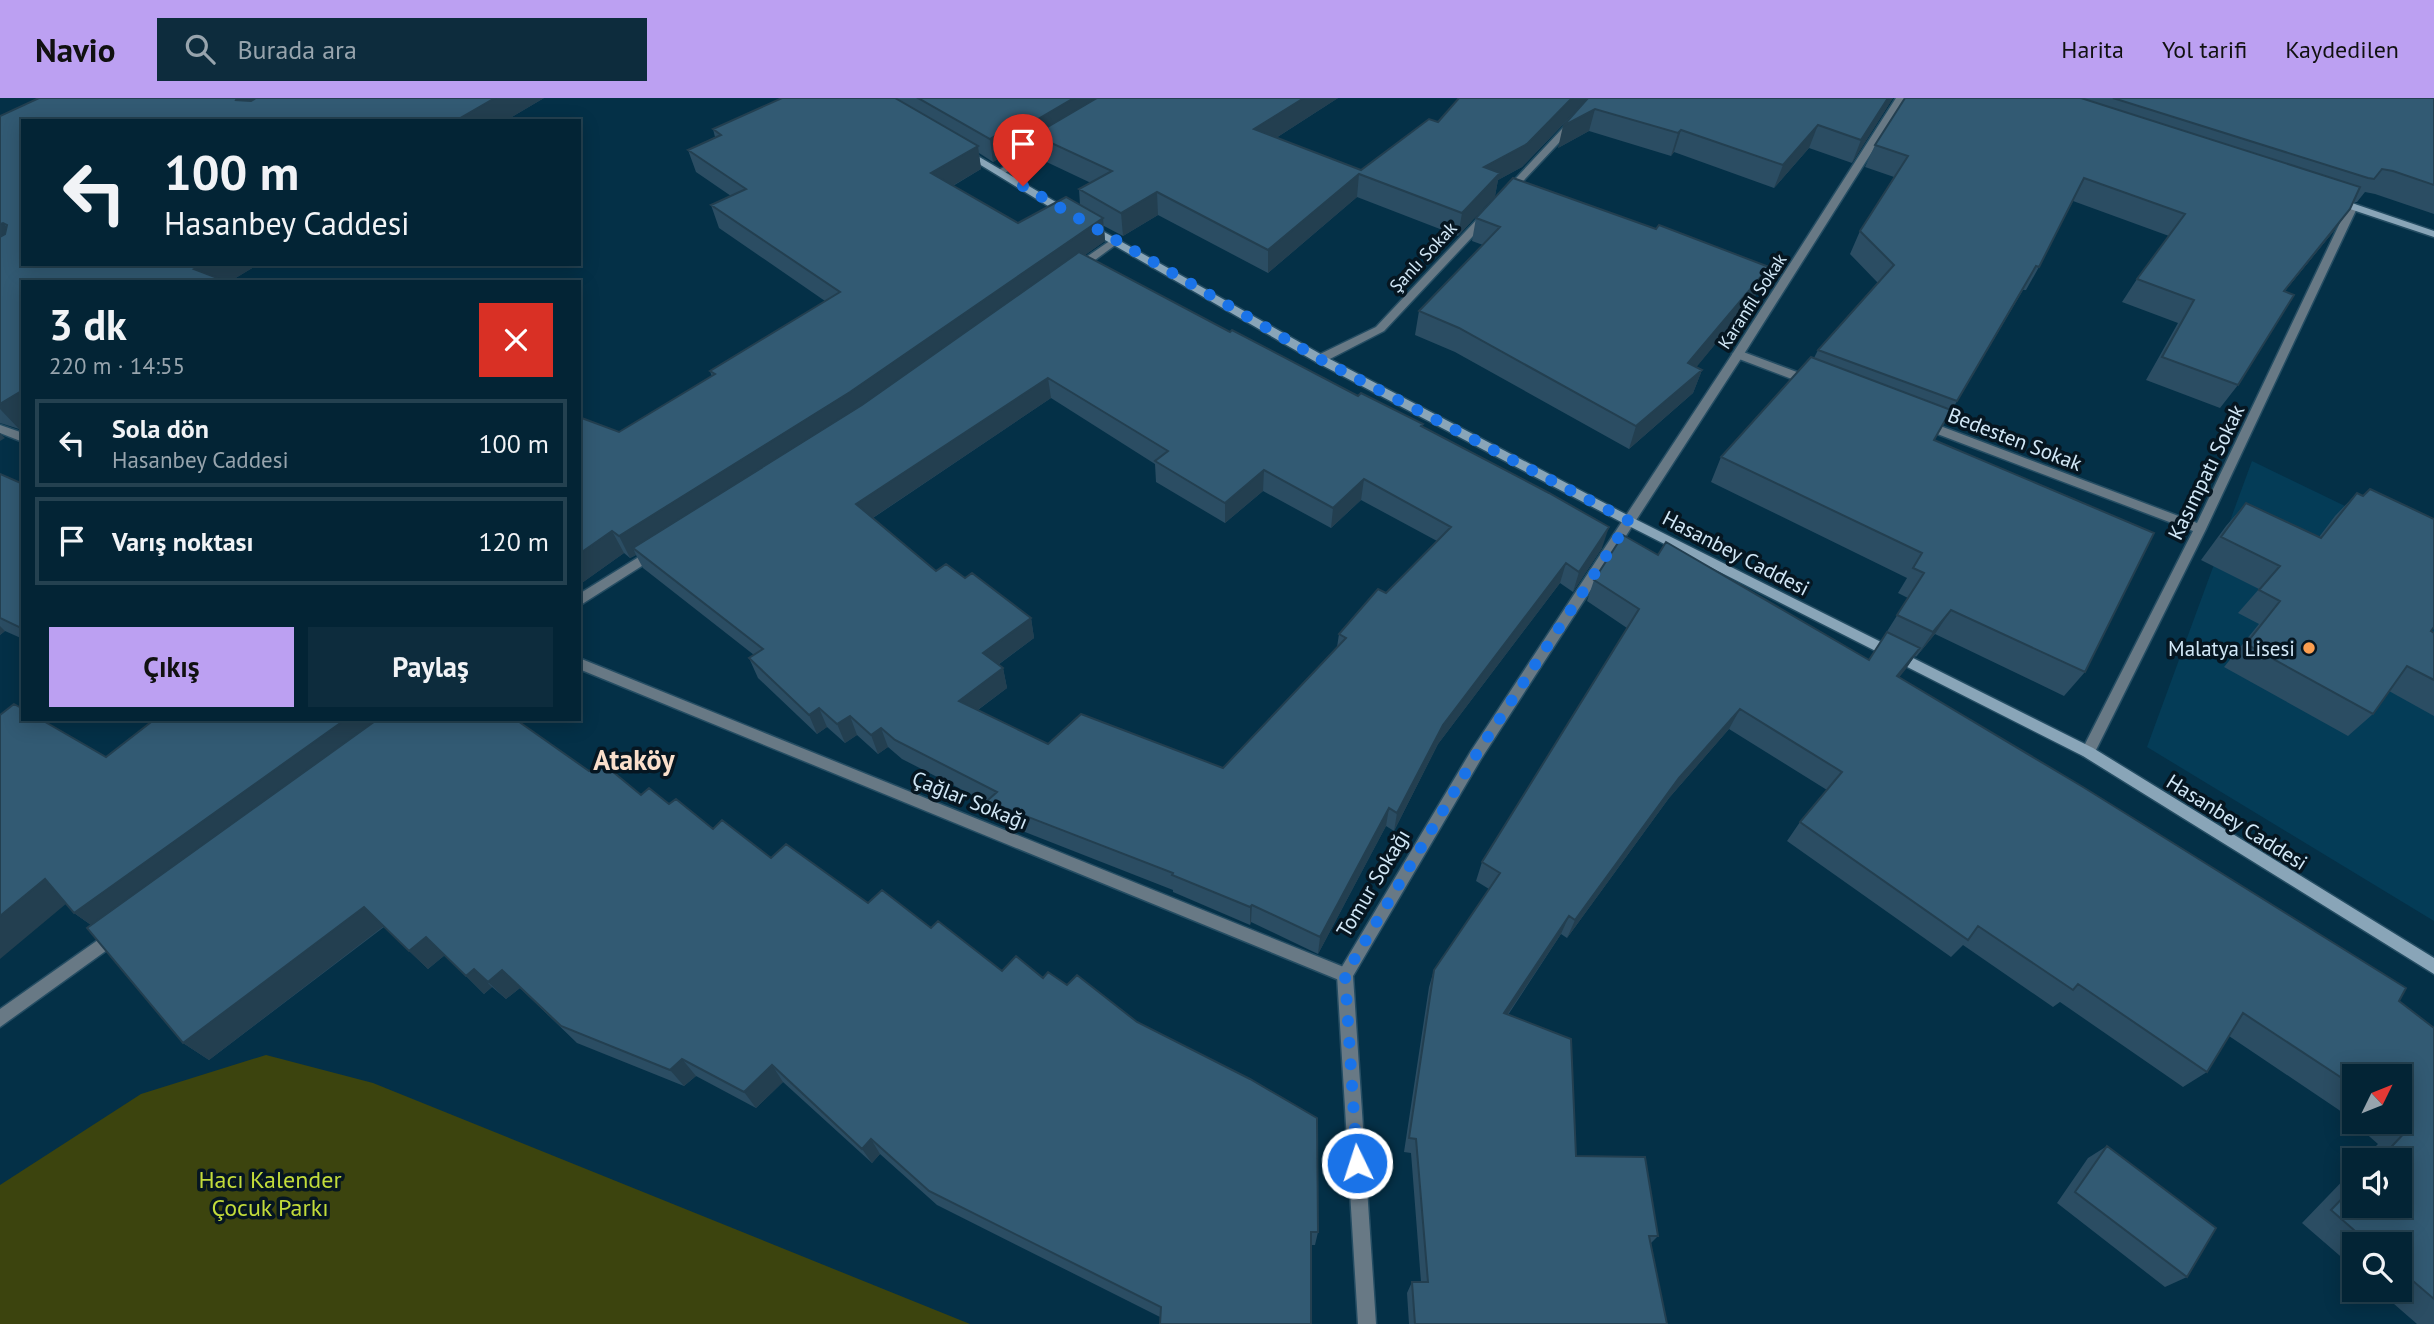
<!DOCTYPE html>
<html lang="tr">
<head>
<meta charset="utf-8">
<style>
	:root { --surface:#032435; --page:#0d2c3d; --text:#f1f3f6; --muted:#97a4ad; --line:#244150; --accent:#bca0f2 }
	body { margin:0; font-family:"PT Sans",sans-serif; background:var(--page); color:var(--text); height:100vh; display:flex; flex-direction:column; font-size:26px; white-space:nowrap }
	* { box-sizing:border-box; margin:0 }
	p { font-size:23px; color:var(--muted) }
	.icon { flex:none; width:38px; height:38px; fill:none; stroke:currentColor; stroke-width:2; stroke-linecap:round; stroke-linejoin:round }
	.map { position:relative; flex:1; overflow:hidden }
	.side { position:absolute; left:21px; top:182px; width:560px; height:441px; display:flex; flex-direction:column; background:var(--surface); border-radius:0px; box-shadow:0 4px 18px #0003,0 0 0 2px var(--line) }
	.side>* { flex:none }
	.hud { position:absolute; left:21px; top:21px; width:560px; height:147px; border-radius:0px; box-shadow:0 4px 18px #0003,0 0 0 2px var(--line); background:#032435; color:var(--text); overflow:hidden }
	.needle { width:46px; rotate:47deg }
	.tools { position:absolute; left:2342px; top:966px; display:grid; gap:14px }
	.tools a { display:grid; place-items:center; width:70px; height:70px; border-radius:0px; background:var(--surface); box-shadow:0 4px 18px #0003,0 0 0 2px var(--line); font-size:35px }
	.pin { position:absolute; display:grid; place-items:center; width:60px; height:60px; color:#fff; margin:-72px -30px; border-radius:50% 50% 50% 0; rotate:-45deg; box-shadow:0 0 7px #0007 }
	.pin .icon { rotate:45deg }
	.me { position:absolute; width:77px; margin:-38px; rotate:356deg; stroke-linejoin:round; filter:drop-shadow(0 0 5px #0008) }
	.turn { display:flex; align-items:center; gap:24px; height:147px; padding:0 28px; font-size:32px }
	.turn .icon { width:91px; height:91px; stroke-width:2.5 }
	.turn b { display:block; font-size:49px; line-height:60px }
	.round { display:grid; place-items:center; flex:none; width:74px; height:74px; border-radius:0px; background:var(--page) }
	.overview { display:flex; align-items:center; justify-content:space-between; height:119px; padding:0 28px }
	h1 { font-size:42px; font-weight:700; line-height:52px }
	.cta { display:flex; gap:14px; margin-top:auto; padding:14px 28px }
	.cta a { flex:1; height:80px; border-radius:0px; background:var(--accent); color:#111; font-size:28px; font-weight:700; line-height:80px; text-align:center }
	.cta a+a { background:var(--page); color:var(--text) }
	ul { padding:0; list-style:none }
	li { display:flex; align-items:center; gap:21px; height:88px; margin:0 14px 10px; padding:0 14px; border:4px solid var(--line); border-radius:0px }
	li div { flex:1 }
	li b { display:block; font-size:26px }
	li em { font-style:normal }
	header { display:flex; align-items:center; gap:42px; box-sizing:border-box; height:98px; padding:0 35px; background:var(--accent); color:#111 }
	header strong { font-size:33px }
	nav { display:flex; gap:38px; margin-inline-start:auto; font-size:24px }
	.search { width:490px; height:63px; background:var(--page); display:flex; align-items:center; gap:18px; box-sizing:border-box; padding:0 24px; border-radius:0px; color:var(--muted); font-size:26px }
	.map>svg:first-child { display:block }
</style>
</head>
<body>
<header>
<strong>Navio</strong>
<div class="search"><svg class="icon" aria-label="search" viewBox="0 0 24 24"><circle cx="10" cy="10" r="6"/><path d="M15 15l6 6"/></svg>Burada ara</div>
<nav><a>Harita</a><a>Yol tarifi</a><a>Kaydedilen</a></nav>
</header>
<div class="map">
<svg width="2434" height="1226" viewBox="0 0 2434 1226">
	<rect width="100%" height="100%" fill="#043047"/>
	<path fill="#043c57" d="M2252,363L2434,451V823L2147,649Z"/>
	<path fill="#3c440e" d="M266,957L373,985L970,1226H0V1087L141,996Z"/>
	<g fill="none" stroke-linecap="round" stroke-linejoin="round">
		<defs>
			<path id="minor" d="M1591,0H1601L1509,98H1503V94Z
				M1050,43L1055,46L1053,48L1003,76L995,74Z
				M2353,105L2358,108L2206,431L2093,658H2083L2081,654L2193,433L1919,329L1917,326L1919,323H1927L2197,425L2348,108Z
				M1485,116L1490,119L1489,121L1384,233L1324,264H1316V258L1376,229L1481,117Z
				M1114,140L1118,141V145L1080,173H1072V169Z
				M1738,252L1813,280L1815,283L1809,287L1805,286L1734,259L1732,256Z
				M0,327L23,335V344L0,335Z
				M655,449L661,454L659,457L579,508V496Z
				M579,560L1351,872L1353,877L1351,882L1345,884L1339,882L579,571Z
				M115,830L121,832L123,837L121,842L0,929V911Z"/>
			<path id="tertiary" d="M1896,0H1906L1744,256L1481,661L1353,878L1376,1226H1358L1337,877L1471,653L1733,255Z"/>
			<path id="secondary" d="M964,50L1071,113L1072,115L1063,117L961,55L959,53Z
				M2332,101H2340L2434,133V139L2332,105Z
				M1090,126L1324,258L1633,420L2093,650L2434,860V876L2083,658L1625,426L1316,264L1086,131V127Z"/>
		</defs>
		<use href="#minor" stroke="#254d63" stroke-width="3"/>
		<use href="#tertiary" stroke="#254d63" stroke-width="3"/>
		<use href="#secondary" stroke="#254d63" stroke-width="3"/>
		<use href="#minor" fill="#687985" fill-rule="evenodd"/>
		<use href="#tertiary" fill="#687985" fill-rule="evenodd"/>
		<use href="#secondary" fill="#89a5b8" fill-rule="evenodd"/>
	</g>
	<path fill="#2b4d63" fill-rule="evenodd" d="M39,0H544L505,23L23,166H259L229,184H23V329L19,331L0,325V18Z
		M782,0H1338L1276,40L1361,72L1438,24L1459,0H1893L1852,65L1809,50L1774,90L1674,54L1671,58L1589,33L1558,50L1583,6L1522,69L1498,82L1495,98L1458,138L1357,99L1268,175L1158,117L1123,138L1104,128L1105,143L1085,157L1230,234L1358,298L1423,326L1422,329L1602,450L1573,494L1560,485L1438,646L1394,733L1386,728L1318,856L1251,824L1250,827L1173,794V792L992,721L988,705L902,661L888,649L878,656L857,637L845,645L827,629L817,636L758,580L749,560L754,557L643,470L636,457L630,460L624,455L579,487L619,334L712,279L710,273L825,203L719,130L711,107L731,98L696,74L688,52L715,39L713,31ZM1035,47L1036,59L1091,85L1079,91L1080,107L1018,125L953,88L981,71L979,55L993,64L1016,50L1024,54ZM1051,300L1155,366L1156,384L1225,425L1263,393L1331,430L1361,402L1437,443L1386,495L1339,536L1337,549L1223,670L1048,646L978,612L1007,590L1003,570L998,567L1034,540L1031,520L965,480L936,473L873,420Z
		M1905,0H2434V116L2375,96L2365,94L2357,104H2354L2333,134L2285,193L2238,287L2220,310L2146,282L2178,225L2122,204L2137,181L2169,138L2073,103L2039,169L2026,192H2023L1934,342L2085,574L2064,598L1935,536L1916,559L1915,558L1899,579L2399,903L2434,930V1226H2417L2378,1192H2399V1146H2354V1170L2302,1125L2354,1071V1108L2399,1062H2362L2378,1046L2339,1012L2229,938L2207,974L2183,989L2060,904L2053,909L1963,847L1951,859L1787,743L1800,724L1827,692L1729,631L1669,700L1567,840L1561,836L1508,917L1576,1058L1658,1138L1651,1145L1667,1226H1409L1407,1195L1412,1184H1421L1411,1055L1404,1054L1429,889L1434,872L1489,791L1476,783L1482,764L1627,530L1587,503L1594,482L1658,457L1869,562L1908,500L1898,495L1907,480L1711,384L1721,359L1814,260L1818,252L1878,185L1850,156L1860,133L1894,79L1865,69L1875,47ZM2354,978L2399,1024H2354Z
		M1476,120L1760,192L1696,269L1702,272L1693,295L1629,351L1455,254L1415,237L1419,213L1483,147L1472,143Z
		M0,376L23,386V541L5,533L0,537Z
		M2357,395L2431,533L2434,535V618L2389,593L2373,616L2348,638L2224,569L2259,526L2238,515L2259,491L2201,462L2226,428L2246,405L2319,439L2335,418Z
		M106,659L589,673L641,697L669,706L713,731L771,760L1318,1134L1315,1147H1311L1160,1219L937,1107L880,1056L872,1065L783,984L756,1010L696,978L684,988L577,945L520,890L506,901L492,889L484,896L445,857L428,871L384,829L209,962L183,945L91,827L74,815Z
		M2107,1048L2187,1179L2165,1189L2057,1105L2088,1060Z"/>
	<path fill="#233f50" d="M237,0H285L251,21L236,2Z
		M495,0H544L505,23H455Z
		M1074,0H1114L1034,37L1035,47L1024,54L1021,31Z
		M1304,0H1338L1254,54V31Z
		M1572,0H1588L1522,69L1498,82L1495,98L1458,138L1462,115L1484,69Z
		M1888,0H1893L1852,65L1861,42Z
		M1595,11L1589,33L1558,50L1563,28Z
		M1013,27L1016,50L993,64L990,41Z
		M1818,27L1809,50L1774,90L1783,67Z
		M1681,32L1674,54L1671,58L1678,35Z
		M978,48L981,71L935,98L931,75Z
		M1359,76L1357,99L1268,175V152Z
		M1157,94L1158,117L1123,138L1121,115Z
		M2350,111L2333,134L2266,216L2284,193Z
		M1103,120L1105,143L857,317L633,450L636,457L630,460L619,438Z
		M3,125L22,148L0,159V126Z
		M203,166H259L229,184L194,171Z
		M1769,169L1760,192L1680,289L1688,265Z
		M1702,272L1693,295L1629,351L1636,328Z
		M1048,280L1051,300L862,427L856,406Z
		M23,292V329L19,331L0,311V306Z
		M0,335L5,340L0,343Z
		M1264,372L1263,393L1225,425V405Z
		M1364,381L1361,402L1331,430L1333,410Z
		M1609,429L1602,450L1573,494L1579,474Z
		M612,433L624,455L579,487V456Z
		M1566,465L1560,485L1438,646L1394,733L1397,715L1443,627Z
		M1951,512L1935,536L1916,559L1933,534Z
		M1031,520L1034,540L988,574L983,555Z
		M0,528L5,533L0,537Z
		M1920,550L1906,571L1884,598L1897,578Z
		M1003,570L1007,590L964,622L959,603Z
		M819,610L827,629L817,636L809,617Z
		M1740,611L1729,631L1669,700L1567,840L1575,822L1679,680Z
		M850,618L857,637L845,645L837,626Z
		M346,621H394L101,834L74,815Z
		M881,630L888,649L878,656L871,637Z
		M1389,710L1386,728L1318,856L1320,839Z
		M45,781L73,800L0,861V818Z
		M1252,807L1251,824L1250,827V809Z
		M364,809L384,828L209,962L183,945Z
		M1569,818L1561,836L1497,932L1504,915Z
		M426,839L445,857L428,871L409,853Z
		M474,871L492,889L484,896L466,878Z
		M502,872L520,890L506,901L488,884Z
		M682,961L696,978L684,988L670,972Z
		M772,967L783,984L756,1010L744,994Z
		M871,1041L880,1056L872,1065L862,1051Z"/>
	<path fill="#325a73" stroke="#233f50" stroke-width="2" fill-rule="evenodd" d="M39,0H237L236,2L251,3L256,0H495L455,23H23V166H203L194,171L228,184H23V292L0,306V139L5,136L7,127L3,125L0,126V18Z
		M782,0H895L978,48L931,75L1018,125L1066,99L1103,120L850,294L619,438L612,433L579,456V319L619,334L715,276L710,273L840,194L711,107L746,91L688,52L721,37L713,31Z
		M918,0H1074L1021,31L1013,27L990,41Z
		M1097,0H1304L1254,31L1361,72L1429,21L1438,24L1459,0H1572L1527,46L1484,69L1500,75L1462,115L1359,76L1268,152L1157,94L1121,115L1079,91L1112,73L1034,37Z
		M1588,0H1888L1861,42L1818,27L1783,67L1681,32L1678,35L1595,11L1563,28Z
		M1905,0H2081L2360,89L2350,111L2284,193L2294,197L2238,287L2162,259L2194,202L2137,181L2185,116L2084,80L2039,169L2036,168L1957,303L1818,252L1894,167L1860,133L1908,58L1875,47Z
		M2113,0H2434V87L2393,73L2382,71L2374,81L2368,80Z
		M1513,80L1656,131L1659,127L1769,169L1688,265L1702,272L1636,328L1459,230L1419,213L1500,129L1476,120Z
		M1079,154L1230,234L1232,232L1358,298L1361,295L1423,326L1421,328L1549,395L1609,429L1579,474L1566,465L1443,627L1397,715L1389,710L1320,839L1252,807L1250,809L1172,777L1173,775L987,703L997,694L895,642L881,630L871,637L850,618L837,626L819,610L809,617L749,560L763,551L633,450L862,307ZM1048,280L1168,353L1155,363L1225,405L1264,372L1333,410L1364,381L1451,429L1386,495L1378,491L1339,536L1346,540L1223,670L1081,616L1048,646L959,603L1003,570L983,555L1031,520L972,475L965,480L946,466L936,473L856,406Z
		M1811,259L1951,312L1934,342L2154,435L2085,574L1951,512L1933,534L1897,517L1924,475L1913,470L1922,455L1721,359Z
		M0,376L23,386V531L0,520Z
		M2370,391L2434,421V529L2431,533L2434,535V582L2407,568L2373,616L2246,546L2280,503L2259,492L2280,468L2221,439L2246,405L2321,440L2357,395L2363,398Z
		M1623,437L1658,457L1666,444L1869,562L1887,534L1920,550L1897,578L2083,689L2406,890L2399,903L2434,930V1201L2399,1171V1146H2370L2331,1112L2354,1088V1108H2399V1062H2379L2408,1031L2399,1024V978H2354V988L2243,915L2207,974L2078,886L2073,892L1978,828L1968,842L1800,724L1842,674L1740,611L1679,680L1575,822L1569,818L1504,915L1571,941L1576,1058L1645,1059L1658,1138H1649L1667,1226H1415L1412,1184H1428L1416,1041L1409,1040L1434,872L1500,775L1482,764L1639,511L1594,482Z
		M14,606L23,611V621H40L106,659L155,621H346L74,815L45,781L0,818V617Z
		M378,621H515L589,673L601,664L641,697L649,690L669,706L676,701L713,731L722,722L771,760L786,746L868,805L882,792L931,830L938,823L1002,873L1016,858L1043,880L1048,874L1067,887L1077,877L1137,924L1250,981L1317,1020L1318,1134H1311V1226H1160L1161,1209L929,1093L871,1041L862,1051L772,967L744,994L682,961L670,972L561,928L502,872L488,884L474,871L466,878L426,839L409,853L364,809L183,945L87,830Z
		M2107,1048L2216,1130L2187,1179L2075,1094Z"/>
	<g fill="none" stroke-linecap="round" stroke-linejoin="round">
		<path stroke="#1a73e8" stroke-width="12" stroke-dasharray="0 21.6" d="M1023,88L1320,261L1629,423L1476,657L1345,877L1357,1065"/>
	</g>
	<circle fill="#fb9e50" stroke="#061621" stroke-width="2.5" cx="2309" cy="550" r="7"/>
	<g text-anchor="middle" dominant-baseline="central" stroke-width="7" stroke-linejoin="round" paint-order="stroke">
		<g font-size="18" fill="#d2e8f7" stroke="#061621">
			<text transform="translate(1423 159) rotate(-47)">Şanlı Sokak</text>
			<text transform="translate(1752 203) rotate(-57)">Karanfil Sokak</text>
		</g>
		<g font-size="21" fill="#d2e8f7" stroke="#061621">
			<text transform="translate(2015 341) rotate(21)">Bedesten Sokak</text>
			<text transform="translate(2206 374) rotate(-64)">Kasımpatı Sokak</text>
			<text transform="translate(1736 455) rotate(27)">Hasanbey Caddesi</text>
			<text transform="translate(970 702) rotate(22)">Çağlar Sokağı</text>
			<text transform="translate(2237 724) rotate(32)">Hasanbey Caddesi</text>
			<text transform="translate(1373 785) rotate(-59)">Tomur Sokağı</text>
		</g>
		<g font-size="21" fill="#d2e8f7" stroke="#061621" text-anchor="end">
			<text x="2295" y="550">Malatya Lisesi</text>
		</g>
		<g font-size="24" fill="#c2db3a" stroke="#061621">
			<text x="270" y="1081">Hacı Kalender<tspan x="270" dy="28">Çocuk Parkı</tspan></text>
		</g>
		<g font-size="28" font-weight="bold" fill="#fadfcb" stroke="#061621">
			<text x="634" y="661">Ataköy</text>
		</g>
	</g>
</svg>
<div class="tools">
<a><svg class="needle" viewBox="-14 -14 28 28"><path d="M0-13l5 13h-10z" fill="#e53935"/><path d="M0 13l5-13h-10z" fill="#97a4ad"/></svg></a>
<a><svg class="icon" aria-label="sound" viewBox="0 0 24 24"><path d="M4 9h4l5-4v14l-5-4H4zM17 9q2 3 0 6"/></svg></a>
<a><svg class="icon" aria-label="search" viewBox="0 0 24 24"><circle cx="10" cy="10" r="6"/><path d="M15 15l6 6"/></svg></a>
</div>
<div class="pin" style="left:1023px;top:88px;background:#d93025"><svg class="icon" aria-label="arrive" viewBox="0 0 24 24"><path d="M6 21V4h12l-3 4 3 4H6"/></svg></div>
<svg class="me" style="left:1357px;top:1065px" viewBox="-20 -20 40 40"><circle r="17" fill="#1a73e8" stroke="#fff" stroke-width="3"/><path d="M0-11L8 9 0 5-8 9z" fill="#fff"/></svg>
<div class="hud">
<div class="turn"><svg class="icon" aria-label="left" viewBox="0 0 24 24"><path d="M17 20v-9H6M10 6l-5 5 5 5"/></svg><div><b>100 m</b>Hasanbey Caddesi</div></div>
</div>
<section class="side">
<div class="overview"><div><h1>3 dk</h1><p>220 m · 14:55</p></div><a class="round" style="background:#d93025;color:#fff"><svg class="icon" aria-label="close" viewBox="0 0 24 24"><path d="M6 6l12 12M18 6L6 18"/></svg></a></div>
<ul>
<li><svg class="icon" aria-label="left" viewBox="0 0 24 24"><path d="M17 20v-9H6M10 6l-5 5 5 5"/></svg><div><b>Sola dön</b><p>Hasanbey Caddesi</p></div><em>100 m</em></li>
<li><svg class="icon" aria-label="arrive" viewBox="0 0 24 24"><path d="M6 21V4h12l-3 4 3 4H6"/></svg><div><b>Varış noktası</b></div><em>120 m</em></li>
</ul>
<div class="cta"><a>Çıkış</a><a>Paylaş</a></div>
</section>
</div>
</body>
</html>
